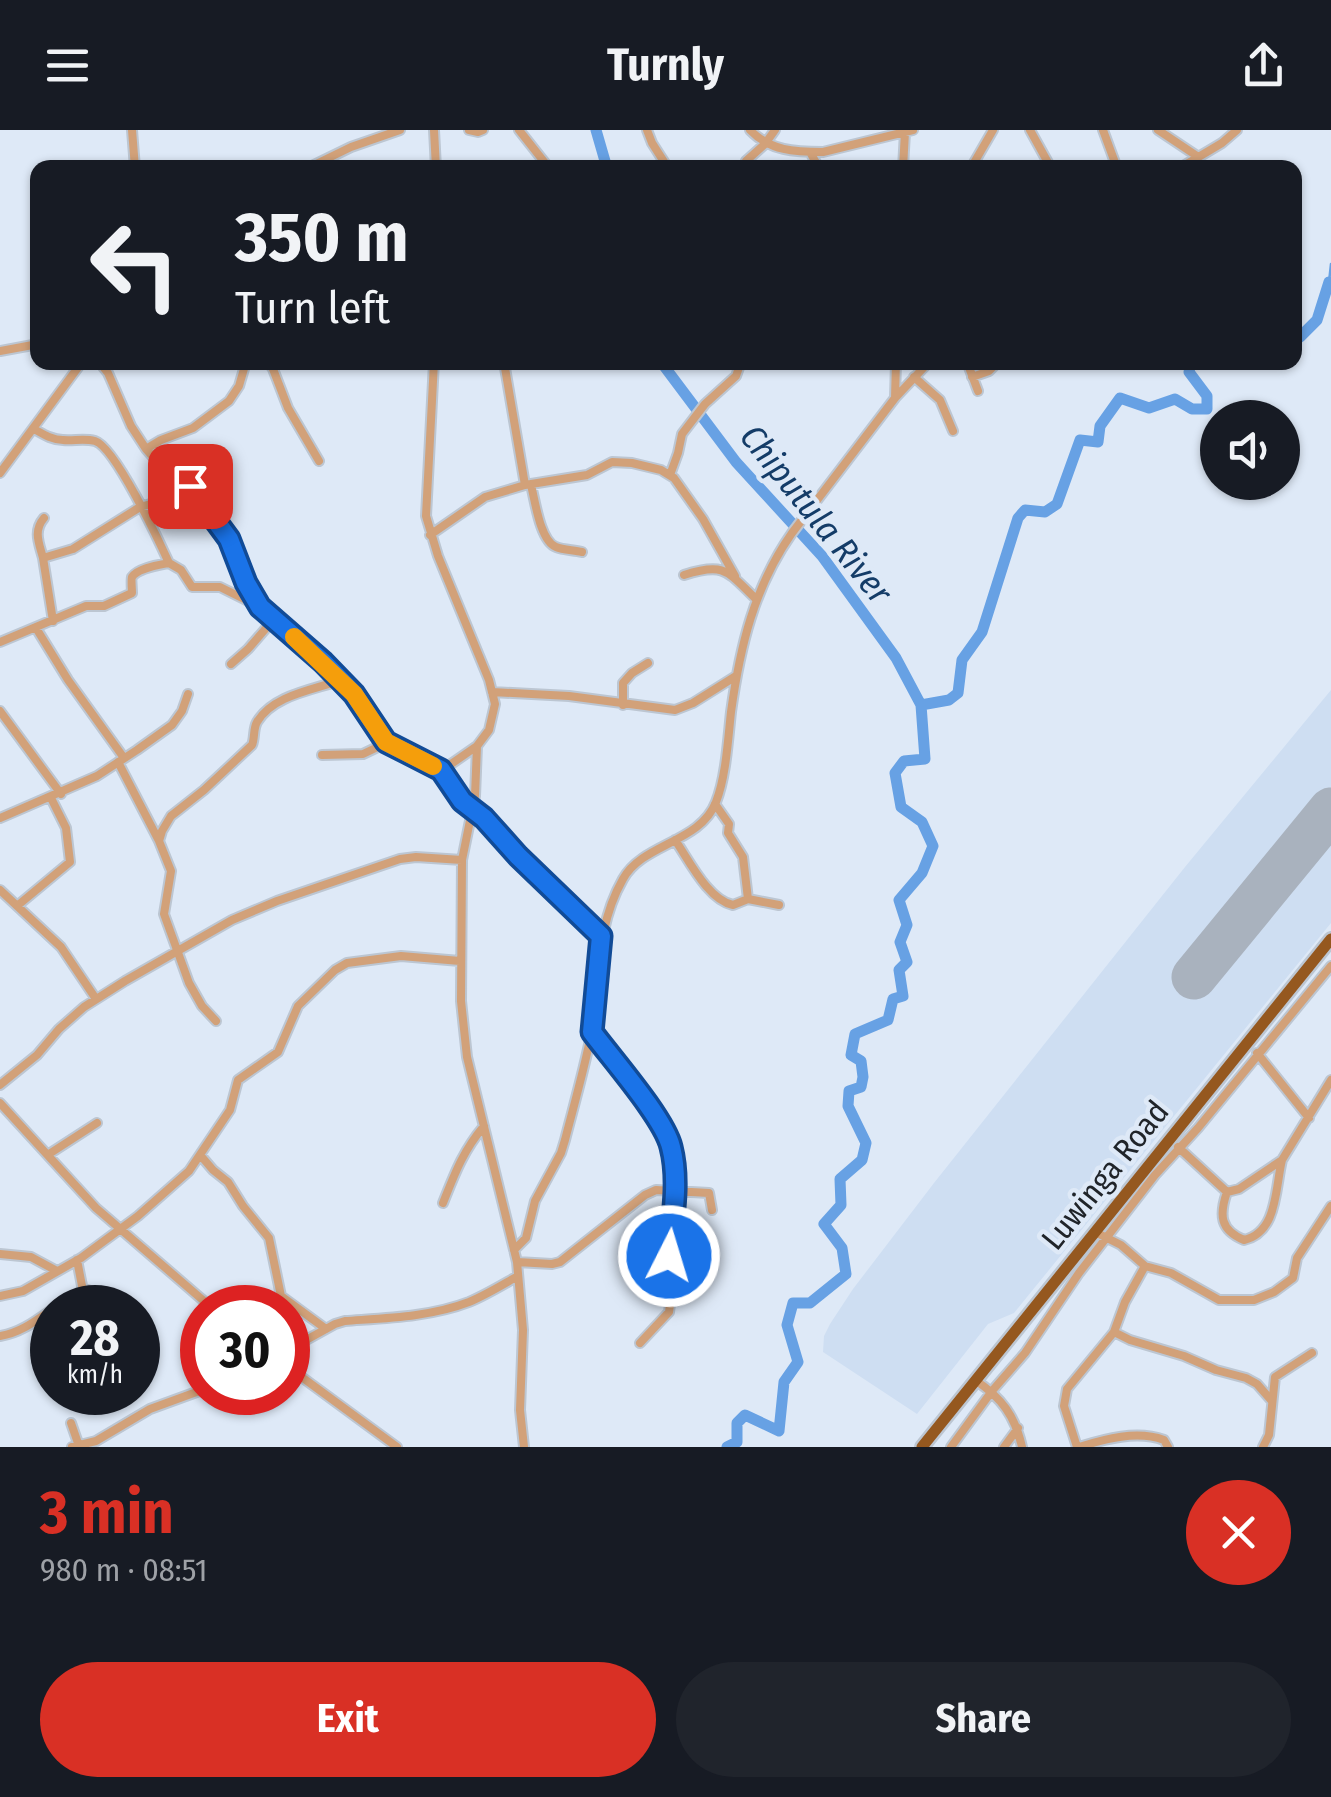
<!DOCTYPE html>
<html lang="en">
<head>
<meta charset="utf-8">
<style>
	:root { --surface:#171b24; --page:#20242c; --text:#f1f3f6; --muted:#9ea1a6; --accent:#d93025 }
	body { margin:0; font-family:"Fira Sans Condensed",sans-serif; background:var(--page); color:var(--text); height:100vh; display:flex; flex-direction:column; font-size:38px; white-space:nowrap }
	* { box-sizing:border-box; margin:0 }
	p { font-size:32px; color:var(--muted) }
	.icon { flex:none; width:55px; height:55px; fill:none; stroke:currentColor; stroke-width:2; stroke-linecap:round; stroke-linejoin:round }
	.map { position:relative; height:1317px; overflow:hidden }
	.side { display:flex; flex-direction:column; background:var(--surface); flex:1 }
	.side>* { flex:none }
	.banner { position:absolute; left:30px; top:30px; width:1272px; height:210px; border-radius:20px; box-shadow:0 2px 8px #0004; background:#171b24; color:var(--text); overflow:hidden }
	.tools { position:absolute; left:1200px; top:270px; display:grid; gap:20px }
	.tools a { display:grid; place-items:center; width:100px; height:100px; border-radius:50%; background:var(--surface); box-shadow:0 2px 8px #0004; font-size:50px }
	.speed { position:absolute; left:30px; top:1155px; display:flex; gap:20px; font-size:50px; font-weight:700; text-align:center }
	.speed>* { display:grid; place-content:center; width:130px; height:130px; border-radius:50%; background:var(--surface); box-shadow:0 2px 8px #0004; line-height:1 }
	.speed small { font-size:25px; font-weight:400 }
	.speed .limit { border:15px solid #d22; background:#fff; color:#111 }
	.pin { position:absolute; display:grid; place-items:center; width:85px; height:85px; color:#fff; margin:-42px; border-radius:20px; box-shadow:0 5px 15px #0006 }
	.me { position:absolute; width:110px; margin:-55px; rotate:5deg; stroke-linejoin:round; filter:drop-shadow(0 0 8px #0008) }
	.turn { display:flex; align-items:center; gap:35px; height:210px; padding:0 40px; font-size:45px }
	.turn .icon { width:130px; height:130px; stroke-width:2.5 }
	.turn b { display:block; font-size:70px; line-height:85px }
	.round { display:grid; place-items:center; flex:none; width:105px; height:105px; border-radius:52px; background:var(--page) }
	.head { display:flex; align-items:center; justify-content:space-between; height:170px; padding:0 40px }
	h1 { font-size:60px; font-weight:700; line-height:75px; color:var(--accent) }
	.action { display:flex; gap:20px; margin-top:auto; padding:20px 40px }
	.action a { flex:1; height:115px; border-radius:60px; background:var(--accent); color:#fff; font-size:40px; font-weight:700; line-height:115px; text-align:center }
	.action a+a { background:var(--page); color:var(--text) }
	header { display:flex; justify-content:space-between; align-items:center; height:130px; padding:0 40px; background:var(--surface); font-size:45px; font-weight:700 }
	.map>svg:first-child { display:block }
</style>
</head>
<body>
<header><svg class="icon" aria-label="menu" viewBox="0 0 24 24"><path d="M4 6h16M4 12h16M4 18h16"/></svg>Turnly<svg class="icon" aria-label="share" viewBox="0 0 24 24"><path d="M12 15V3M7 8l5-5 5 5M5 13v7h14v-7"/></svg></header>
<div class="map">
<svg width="1331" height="1317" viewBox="0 0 1331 1317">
	<rect width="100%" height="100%" fill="#dee9f7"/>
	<path fill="#cedef2" d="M1331,560V793L1014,1183L988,1194L917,1284L823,1222L824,1206L830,1194L853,1159L934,1053L1185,737Z"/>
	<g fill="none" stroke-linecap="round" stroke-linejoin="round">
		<path stroke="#67a1e4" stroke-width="2.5" d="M1329,152L1331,134"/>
		<path stroke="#67a1e4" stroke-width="11" d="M596,0L607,38
			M1295,205L1300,207L1317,190L1329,152L1331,153
			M661,232L736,332L822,426L896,528L921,575
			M727,1317L737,1312V1293L745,1285L779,1301L784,1252L798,1232L787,1195L793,1173H810L846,1144L842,1118L824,1094L841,1075L840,1049L862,1030L866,1013L848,976L849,961L861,957L863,947L861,931L851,925L855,904L888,890L893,869L903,866L899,840L907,832L900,812L907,795L899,770L922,743L933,716L922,692L901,677L895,643L904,631L925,629L921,575L949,570L958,563L962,530L982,502L1018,388L1025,380L1045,382L1057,374L1080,310L1098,312L1100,296L1120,268L1149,278L1175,269L1192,279H1207V266L1189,242L1191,232"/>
		<path stroke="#a9b2be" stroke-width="45" d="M1194,847L1331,680"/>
		<defs>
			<path id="minor" d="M132,0L135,38
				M434,0L436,38
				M469,0L478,2L483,0
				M519,0L549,38
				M647,0L652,13L668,38
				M750,0C770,21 795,22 823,22L913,0
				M1030,0L1051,38
				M1103,0L1117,38
				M1158,0L1197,26
				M810,22L819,38
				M308,38L351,17L400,0
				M756,38L746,31L765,14L775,0
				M903,38L905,2
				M971,38L993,0
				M1180,38L1222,13L1237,0
				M0,221L38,214
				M99,232L108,243L131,296L146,319L154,328L184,349L213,384L229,409L246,453L260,477L323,532L353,563L386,613L441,641L462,671L484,688L518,726L601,806
				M268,232L273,239L288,278L319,331
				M434,232L426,386L438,426L489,550L495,574L489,600L477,616L475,666L462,730L461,871L467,927L517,1132L523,1200L520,1280L524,1317
				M504,232L525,355
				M967,232L978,261
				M914,247L940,270L953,301
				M972,247L989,241L998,232
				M895,268L896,232
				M34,299C43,304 52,310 63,310C74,311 84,308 95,311C115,317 159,411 169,433L181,440L192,457H220L256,475
				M146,319L161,310L193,298L229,271L239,256L246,232
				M0,343L82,232
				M670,345L678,323L682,304L705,274L736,246L741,232
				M531,355C535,370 540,411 556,417C563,420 574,420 582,422
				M44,388C33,401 39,413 43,428L73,419L140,377L168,369L190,356
				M430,405L485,367L525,355L587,345L612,332L632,333L661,340L674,348L703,389L735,446
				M43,428L53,491
				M684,445C725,432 727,441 756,469
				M36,498L68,550L124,628
				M0,512L86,476H104L132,463C132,460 131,449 132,447C138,438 159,435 169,433
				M231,534L248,519L274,489
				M492,562L569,566L675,580L693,573L736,546
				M623,575V553L632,543L648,533
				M0,581L61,664
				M322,625L363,624L386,613
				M118,632L159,711
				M441,641L477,616
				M0,688L97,646L137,620L172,595L182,581L188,564
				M675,710C689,730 708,770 733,775L748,769L743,727L728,703L729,694L715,674
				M0,760L61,817L96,869
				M748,769L779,775
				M17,776L70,732L66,698L51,668
				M216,891L202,876L189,853L164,784L171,741L159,711L162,701L171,686L204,660L252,615C255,608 253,599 257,592C273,565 313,560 341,550
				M591,902L665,1003C684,1041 670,1086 669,1127C669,1145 672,1164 669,1182L640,1213
				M1257,923L1309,988
				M0,955L37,925L59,899L84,877L125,851L232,790L277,771L400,729L416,727L462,730
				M0,973L96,1078L212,1178
				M1178,1017L1227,1062L1239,1059L1282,1030L1331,950
				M49,1024L97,993
				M201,1026L213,1040L228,1052L243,1076L269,1108L281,1166L326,1199
				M1227,1062C1219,1085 1220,1100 1244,1110C1278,1102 1275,1058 1282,1030
				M443,1073C455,1043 463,1021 484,996
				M1095,1102L1121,1115L1145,1136L1171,1143L1219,1170H1254L1274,1162L1293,1148L1297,1128L1331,1076
				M514,1120L526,1108L535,1071L561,1023L565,1010C574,975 584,940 591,905C601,851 594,800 623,749C643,713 700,713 716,672C726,647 728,609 731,582C740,517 754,457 792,403L895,268L929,232
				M0,1124L31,1127L57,1141
				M77,1130L83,1161
				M517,1132L552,1134L560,1132L645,1065L656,1060L709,1063L712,1080
				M0,1166L23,1161L81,1128L138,1086L189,1041L230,980L238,950L278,922L298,876L335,840L347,833L401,826L460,831
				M1114,1202L1130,1210L1184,1226L1216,1240L1246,1248L1257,1254L1272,1271
				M0,1206C34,1201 55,1170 88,1160L128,1175
				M288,1220L335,1194L345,1191C386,1188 430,1187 469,1172C486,1165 502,1155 518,1146
				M288,1237L397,1317
				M975,1250C1002,1268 1015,1286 1022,1317
				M71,1293L79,1316
				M72,1317L96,1311L150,1279L202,1260
				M951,1317L992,1261L1025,1223L1079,1143L1155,1045L1198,998L1331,836
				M1004,1317L1018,1298
				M1077,1317L1064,1276L1067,1259L1114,1202L1125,1172L1145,1136
				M1079,1317C1105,1309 1137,1300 1164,1310L1168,1317
				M1263,1317L1269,1305L1275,1247L1312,1223"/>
			<path id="highway" d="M922,1317L1331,809"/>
		</defs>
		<use href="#minor" stroke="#bcc6d2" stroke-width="12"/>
		<use href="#highway" stroke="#bcc6d2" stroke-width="16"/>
		<use href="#minor" stroke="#d2a179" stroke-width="8"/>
		<use href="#highway" stroke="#95581f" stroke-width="11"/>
	</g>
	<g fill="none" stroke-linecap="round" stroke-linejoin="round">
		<defs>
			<path id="route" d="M190,356L229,409L246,453L260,477L323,532L354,564L386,612L441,640L462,671L484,688L518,726L601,806L592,902C612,929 664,988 671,1017C680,1052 672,1091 669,1126"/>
		</defs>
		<use href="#route" stroke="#114b97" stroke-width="25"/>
		<use href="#route" stroke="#1a73e8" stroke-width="18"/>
		<path stroke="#f59e0b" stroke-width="18" d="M294,507L354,564L386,612L433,636"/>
	</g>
	<g text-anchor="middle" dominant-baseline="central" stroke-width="9" stroke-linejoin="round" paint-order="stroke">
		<g font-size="32" fill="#202429" stroke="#dee9f7">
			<text transform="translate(1105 1045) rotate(-51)">Luwinga Road</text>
		</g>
		<g font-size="35" font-style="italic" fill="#143c68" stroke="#dee9f7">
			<text transform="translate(816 384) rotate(51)">Chiputula River</text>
		</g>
	</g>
</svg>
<div class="tools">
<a><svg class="icon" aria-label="sound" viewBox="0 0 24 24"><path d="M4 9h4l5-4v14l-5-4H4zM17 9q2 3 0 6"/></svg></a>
</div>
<div class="speed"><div>28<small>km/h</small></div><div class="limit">30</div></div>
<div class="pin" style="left:190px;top:356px;background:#d93025"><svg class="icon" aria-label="arrive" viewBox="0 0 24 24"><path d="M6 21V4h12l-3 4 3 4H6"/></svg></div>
<svg class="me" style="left:669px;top:1126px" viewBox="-20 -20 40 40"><circle r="17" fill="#1a73e8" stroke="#fff" stroke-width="3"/><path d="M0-11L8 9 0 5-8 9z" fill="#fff"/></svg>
<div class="banner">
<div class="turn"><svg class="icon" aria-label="left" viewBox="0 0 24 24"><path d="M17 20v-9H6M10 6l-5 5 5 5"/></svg><div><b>350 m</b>Turn left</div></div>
</div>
</div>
<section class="side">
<div class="head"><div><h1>3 min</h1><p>980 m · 08:51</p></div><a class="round" style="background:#d93025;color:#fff"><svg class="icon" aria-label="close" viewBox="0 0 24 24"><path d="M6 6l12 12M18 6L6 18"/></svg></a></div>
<div class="action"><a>Exit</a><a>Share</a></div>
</section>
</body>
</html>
